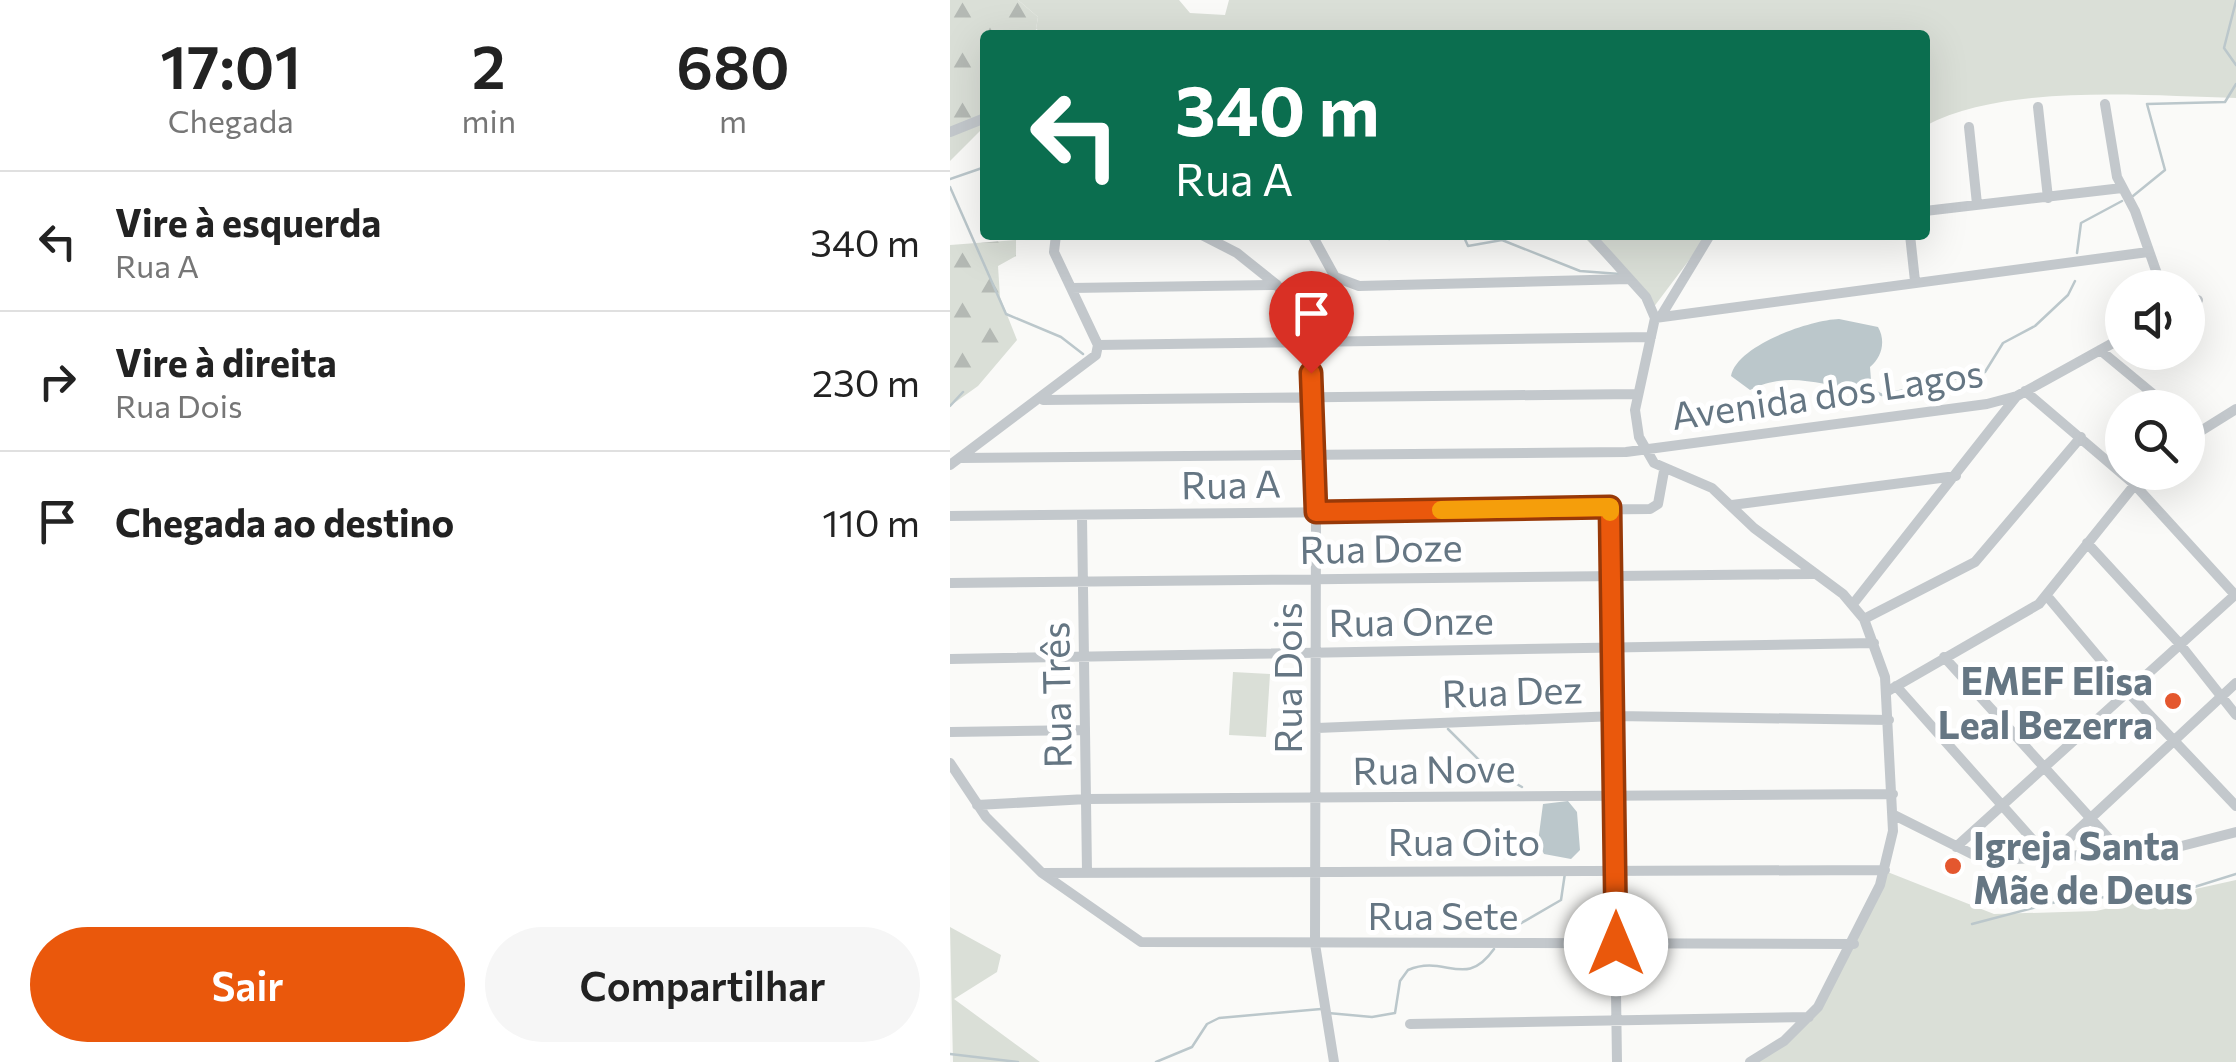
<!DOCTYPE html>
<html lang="pt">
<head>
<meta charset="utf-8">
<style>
	:root { --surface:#fff; --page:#f6f6f6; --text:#222; --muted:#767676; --line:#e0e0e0; --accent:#ea580c }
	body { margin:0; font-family:Commissioner,sans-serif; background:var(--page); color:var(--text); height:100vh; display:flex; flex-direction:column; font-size:38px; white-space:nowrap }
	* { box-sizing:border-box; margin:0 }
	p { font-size:32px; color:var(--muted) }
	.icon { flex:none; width:55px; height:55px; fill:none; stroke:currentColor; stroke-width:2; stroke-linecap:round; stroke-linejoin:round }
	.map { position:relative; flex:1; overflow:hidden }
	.panel { display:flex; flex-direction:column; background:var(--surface); width:950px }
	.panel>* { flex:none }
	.guide { position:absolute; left:30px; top:30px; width:950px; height:210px; border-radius:10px; box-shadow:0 10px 40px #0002; background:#0b6e4f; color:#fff; overflow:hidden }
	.fabs { position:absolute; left:1155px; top:270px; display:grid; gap:20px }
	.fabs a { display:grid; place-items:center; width:100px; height:100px; border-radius:50%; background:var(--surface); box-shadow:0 10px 40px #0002; font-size:50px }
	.pin { position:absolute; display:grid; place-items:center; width:85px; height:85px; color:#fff; margin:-102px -42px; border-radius:50% 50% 50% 0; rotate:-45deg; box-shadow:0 0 10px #0007 }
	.pin .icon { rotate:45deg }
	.me { position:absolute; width:110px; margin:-55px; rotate:0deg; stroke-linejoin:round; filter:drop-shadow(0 0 8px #0008) }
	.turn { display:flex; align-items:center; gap:35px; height:210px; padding:0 30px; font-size:45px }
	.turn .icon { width:130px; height:130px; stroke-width:2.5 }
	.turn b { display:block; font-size:70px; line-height:85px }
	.eta { display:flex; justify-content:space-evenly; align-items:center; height:170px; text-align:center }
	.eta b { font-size:60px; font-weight:600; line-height:70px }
	.cta { display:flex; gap:20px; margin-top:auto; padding:20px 30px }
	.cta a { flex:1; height:115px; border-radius:60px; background:var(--accent); color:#fff; font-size:40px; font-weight:600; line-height:115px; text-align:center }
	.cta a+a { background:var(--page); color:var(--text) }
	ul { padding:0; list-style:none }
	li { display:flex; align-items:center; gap:30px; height:140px; padding:0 30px; border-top:2px solid var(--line) }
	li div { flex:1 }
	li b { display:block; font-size:38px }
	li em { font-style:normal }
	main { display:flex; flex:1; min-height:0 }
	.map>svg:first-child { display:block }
</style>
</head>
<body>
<main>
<section class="panel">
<div class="eta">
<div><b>17:01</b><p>Chegada</p></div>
<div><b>2</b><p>min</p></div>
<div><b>680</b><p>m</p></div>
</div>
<ul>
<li><svg class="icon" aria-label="left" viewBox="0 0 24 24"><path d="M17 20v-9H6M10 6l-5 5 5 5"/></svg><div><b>Vire à esquerda</b><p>Rua A</p></div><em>340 m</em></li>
<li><svg class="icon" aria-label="right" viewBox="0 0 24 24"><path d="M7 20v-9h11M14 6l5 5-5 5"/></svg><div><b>Vire à direita</b><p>Rua Dois</p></div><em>230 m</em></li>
<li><svg class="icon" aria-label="arrive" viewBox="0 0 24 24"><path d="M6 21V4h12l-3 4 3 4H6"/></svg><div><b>Chegada ao destino</b></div><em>110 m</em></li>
</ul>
<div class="cta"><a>Sair</a><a>Compartilhar</a></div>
</section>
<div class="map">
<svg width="1286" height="1062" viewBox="0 0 1286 1062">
	<defs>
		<pattern id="forest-firs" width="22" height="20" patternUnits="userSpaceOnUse" patternTransform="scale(2.5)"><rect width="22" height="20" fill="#dadfd7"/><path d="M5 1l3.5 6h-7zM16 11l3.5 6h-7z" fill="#b4b9b4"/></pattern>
	</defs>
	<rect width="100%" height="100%" fill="#fafaf8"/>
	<path fill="#dadfd7" d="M68,0H229L240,13L275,15L279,0H1286V98C1196,96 1056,83 975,126V35H97L86,29L88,17Z
		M632,235H758L703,308Z
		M283,672L320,674L316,737L279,735Z
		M935,871L1044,914L1146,911L1286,880V1062H801L860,1017Z
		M0,927L51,955L47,972L4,999L90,1062H3Z"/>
	<path fill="url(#forest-firs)" d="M0,0H68L88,17L85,35H35V126L0,161Z
		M66,240V256L48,266L50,297L67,340L28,386L0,406V245Z"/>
	<path fill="#bbc7cb" d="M889,319L928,327C936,341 932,357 920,367L921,380L910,389C869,386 839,370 800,390L781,376C787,345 860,320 889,319Z
		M618,801L627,812L630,850L621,859L594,854L588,842L593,804Z"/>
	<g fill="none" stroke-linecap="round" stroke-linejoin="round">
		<path stroke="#bbc7cb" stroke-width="2.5" d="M1286,1L1274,48L1286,65
			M0,179L35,167
			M0,187L56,314L111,337L133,354
			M1183,196L1215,170L1197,104L1275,102L1286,84
			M438,235L439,239L458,235
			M513,235L518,246L552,240L630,271L670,274
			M1127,253L1131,223L1172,201
			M911,385L932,395L1035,372L1053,343L1085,326L1118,295L1125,281
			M0,406L13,392
			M498,729L536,767L572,787
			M1022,924L1106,902L1238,889L1286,874
			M561,929L611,900L615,873
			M378,1013L422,1017L445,1013L450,981L458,970C496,954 515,990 544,949
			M0,1054L68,1062
			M206,1062L242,1047L257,1024L269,1018L371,1009"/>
		<path stroke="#c3c8cc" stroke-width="10" d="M1155,104L1167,177L1185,211L1212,288
			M1088,107L1098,198
			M1019,127L1027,204
			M0,132L35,118
			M975,211L1172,188
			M252,235L287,253L327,285L347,314L360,358L366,511L365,944L384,1062
			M362,235L385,277L409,286L679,279
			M640,235L696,297L705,318L685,410L689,437L704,463L762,488L804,528L893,594L914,619L935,677L943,831L930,885L868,1007L834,1041L800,1062
			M960,235L965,281
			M121,288L327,285
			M1238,304L1248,300
			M711,316L760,235
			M705,318L1198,252
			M148,345L701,337
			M1150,350L1220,408
			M1075,391L1184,484L1286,596
			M93,400L687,394
			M1238,422L1249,431
			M1238,439L1286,409
			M10,458L676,452L1037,404L1067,396L1172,338
			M0,465L146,355L148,345L104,252L106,235
			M782,505L1006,476
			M659,507L667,1062
			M0,516L700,509L708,504L714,471
			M132,517L137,872
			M1137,543L1229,643L1286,715
			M0,583L863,574
			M1097,596L1176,690L1286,806
			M903,604L1066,397
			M914,619L1025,562L1131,437
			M994,657L1173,854
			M0,659L924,643
			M946,686L1098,857
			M938,691L1089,604L1195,472
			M367,728L666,716L939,720
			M0,732L135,730
			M0,763L36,817L92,873L191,942L904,944
			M27,805L137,799L943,794
			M944,815L1028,857L1049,860L1216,850L1286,832
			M1006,847L1285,595
			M1100,856L1286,683
			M92,873L935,870
			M460,1024L859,1017"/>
	</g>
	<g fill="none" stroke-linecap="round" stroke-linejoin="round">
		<defs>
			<path id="route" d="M361,373L366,512L660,507L666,944"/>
		</defs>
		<use href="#route" stroke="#983908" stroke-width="25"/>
		<use href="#route" stroke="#ea580c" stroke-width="18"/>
		<path stroke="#f59e0b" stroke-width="18" d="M491,510L660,507V512"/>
	</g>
	<g fill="#e4572e" stroke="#fff" stroke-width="4">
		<circle cx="1223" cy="701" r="10"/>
		<circle cx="1003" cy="866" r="10"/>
	</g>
	<g text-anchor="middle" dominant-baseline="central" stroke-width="10" stroke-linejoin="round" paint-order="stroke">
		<g font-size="38" fill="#657683" stroke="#fff">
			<text transform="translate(877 393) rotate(-8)">Avenida dos Lagos</text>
			<text transform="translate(281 483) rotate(-1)">Rua A</text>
			<text transform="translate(431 547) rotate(-1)">Rua Doze</text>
			<text transform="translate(461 620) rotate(-1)">Rua Onze</text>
			<text transform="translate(336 678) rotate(-90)">Rua Dois</text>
			<text transform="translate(562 690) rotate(-2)">Rua Dez</text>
			<text transform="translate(105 695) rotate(-91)">Rua Três</text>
			<text transform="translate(484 768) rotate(-1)">Rua Nove</text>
			<text x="514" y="840">Rua Oito</text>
			<text x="493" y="914">Rua Sete</text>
		</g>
		<g font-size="38" font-weight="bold" fill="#657683" stroke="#fff" text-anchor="end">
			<text x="1203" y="679">EMEF Elisa<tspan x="1203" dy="44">Leal Bezerra</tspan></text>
			<text x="1023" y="844" text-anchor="start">Igreja Santa<tspan x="1023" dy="44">Mãe de Deus</tspan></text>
		</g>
	</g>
</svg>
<div class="fabs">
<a><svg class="icon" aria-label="sound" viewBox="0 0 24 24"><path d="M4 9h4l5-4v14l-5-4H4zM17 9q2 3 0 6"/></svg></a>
<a><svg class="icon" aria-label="search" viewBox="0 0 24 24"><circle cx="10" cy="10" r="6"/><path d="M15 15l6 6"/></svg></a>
</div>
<div class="pin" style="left:361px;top:373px;background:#d93025"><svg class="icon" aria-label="arrive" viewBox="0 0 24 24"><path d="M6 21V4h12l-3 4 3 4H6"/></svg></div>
<svg class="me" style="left:666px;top:944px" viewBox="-20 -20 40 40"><circle r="19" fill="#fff"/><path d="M0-13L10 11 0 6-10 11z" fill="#ea580c"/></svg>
<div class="guide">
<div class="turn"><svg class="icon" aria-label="left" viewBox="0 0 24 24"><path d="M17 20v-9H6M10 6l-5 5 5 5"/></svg><div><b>340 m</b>Rua A</div></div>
</div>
</div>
</main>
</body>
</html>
